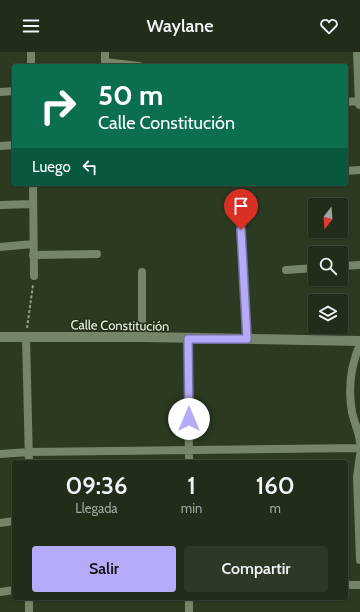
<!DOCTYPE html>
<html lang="es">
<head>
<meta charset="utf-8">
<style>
	:root { --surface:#212c19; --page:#2d3826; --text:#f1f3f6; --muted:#a2a7a2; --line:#3e4838; --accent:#b4acf9 }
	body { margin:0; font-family:Cabin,sans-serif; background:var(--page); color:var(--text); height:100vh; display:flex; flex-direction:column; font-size:15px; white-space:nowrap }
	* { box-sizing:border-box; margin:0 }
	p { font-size:13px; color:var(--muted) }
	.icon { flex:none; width:22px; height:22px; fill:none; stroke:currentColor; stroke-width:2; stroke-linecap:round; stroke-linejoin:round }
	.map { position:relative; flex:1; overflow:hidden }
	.details { position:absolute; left:12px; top:408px; width:336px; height:140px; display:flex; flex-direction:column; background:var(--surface); border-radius:4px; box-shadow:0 1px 3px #0004,0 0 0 1px var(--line) }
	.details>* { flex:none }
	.guide { position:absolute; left:12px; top:12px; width:336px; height:122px; border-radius:4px; box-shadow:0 1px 3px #0004,0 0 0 1px var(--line); background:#0b6e4f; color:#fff; overflow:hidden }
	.needle { width:26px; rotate:197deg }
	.buttons { position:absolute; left:308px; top:146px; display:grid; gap:8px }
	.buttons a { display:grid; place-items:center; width:40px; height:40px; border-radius:4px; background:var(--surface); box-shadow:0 1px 3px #0004,0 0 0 1px var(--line); font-size:20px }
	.pin { position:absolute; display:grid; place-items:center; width:34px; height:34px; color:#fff; margin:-41px -17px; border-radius:50% 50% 50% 0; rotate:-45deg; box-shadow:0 0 4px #0007 }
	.pin .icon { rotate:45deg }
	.me { position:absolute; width:44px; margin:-22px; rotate:0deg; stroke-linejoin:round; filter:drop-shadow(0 0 3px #0008) }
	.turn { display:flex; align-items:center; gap:14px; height:84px; padding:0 20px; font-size:18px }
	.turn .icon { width:52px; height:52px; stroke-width:2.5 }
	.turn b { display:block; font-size:28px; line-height:34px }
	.then { display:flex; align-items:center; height:38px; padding:0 20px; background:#0003; gap:8px; font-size:15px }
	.eta { display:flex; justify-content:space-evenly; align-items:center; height:68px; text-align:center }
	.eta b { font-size:24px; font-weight:600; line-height:28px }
	.primary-button { display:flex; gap:8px; margin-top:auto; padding:8px 20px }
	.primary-button a { flex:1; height:46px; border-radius:4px; background:var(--accent); color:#111; font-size:16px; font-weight:600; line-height:46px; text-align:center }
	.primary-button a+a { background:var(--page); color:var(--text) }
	header { display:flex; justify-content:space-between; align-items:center; height:52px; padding:0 20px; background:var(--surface); font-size:18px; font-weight:600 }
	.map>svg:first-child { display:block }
</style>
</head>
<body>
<header><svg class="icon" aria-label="menu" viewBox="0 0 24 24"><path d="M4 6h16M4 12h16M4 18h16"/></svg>Waylane<svg class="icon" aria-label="heart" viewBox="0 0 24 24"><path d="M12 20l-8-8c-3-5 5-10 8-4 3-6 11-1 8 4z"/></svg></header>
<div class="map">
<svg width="360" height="560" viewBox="0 0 360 560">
	<rect width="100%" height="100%" fill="#2c3a21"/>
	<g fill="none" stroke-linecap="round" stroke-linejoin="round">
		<path stroke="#949f8b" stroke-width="2" stroke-dasharray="3 2" stroke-linecap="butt" d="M27,276L33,233"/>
		<path stroke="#748569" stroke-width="8" d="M31,0V14
			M105,0V10L139,14
			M0,40L14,39
			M346,50L360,49
			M0,94L14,93
			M346,119L360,118
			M33,132L34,224
			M0,153L33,152
			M240,163L247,287
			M0,195L33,192
			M33,203L97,202
			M341,214L360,213
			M286,218L315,216
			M142,220V272L143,285
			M26,285L29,410
			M188,287L189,410
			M360,292C351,313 348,337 352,360C354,370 359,380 360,390
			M0,402L29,400L360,396
			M360,403L357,425L360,508
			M0,471L14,469
			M346,533H360
			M0,540L14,538
			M29,560V546
			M189,560V546"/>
		<path stroke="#748569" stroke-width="10" d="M358,0L360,52
			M0,285H143L360,289"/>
	</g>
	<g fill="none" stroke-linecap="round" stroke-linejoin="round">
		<defs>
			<path id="route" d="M189,367L188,287H247L241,178"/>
		</defs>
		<use href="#route" stroke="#7570a2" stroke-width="10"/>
		<use href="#route" stroke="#b4acf9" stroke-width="7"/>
	</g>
	<g text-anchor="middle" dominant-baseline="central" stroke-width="3" stroke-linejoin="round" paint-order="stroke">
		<g font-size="13" fill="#edf6e6" stroke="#223017">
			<text transform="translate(120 273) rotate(1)">Calle Constitución</text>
		</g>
	</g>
</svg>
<div class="buttons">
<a><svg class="needle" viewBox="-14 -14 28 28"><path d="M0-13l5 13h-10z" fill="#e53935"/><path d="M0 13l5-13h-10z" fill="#a2a7a2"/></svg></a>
<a><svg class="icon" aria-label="search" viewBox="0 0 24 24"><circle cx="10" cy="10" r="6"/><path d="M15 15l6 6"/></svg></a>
<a><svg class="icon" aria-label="layers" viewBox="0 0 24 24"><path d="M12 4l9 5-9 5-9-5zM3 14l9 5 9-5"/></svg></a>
</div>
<div class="pin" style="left:241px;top:178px;background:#d93025"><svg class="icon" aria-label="arrive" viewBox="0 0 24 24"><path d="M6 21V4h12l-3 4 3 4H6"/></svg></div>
<svg class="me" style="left:189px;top:367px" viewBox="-20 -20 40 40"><circle r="19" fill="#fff"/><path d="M0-13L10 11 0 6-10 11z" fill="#b4acf9"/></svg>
<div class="guide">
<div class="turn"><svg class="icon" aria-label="right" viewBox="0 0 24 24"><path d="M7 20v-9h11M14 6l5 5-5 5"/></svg><div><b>50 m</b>Calle Constitución</div></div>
<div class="then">Luego<svg class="icon" aria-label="left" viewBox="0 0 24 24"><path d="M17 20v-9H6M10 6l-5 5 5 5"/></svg></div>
</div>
<section class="details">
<div class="eta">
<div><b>09:36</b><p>Llegada</p></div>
<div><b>1</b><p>min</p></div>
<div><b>160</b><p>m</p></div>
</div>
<div class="primary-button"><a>Salir</a><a>Compartir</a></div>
</section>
</div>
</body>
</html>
